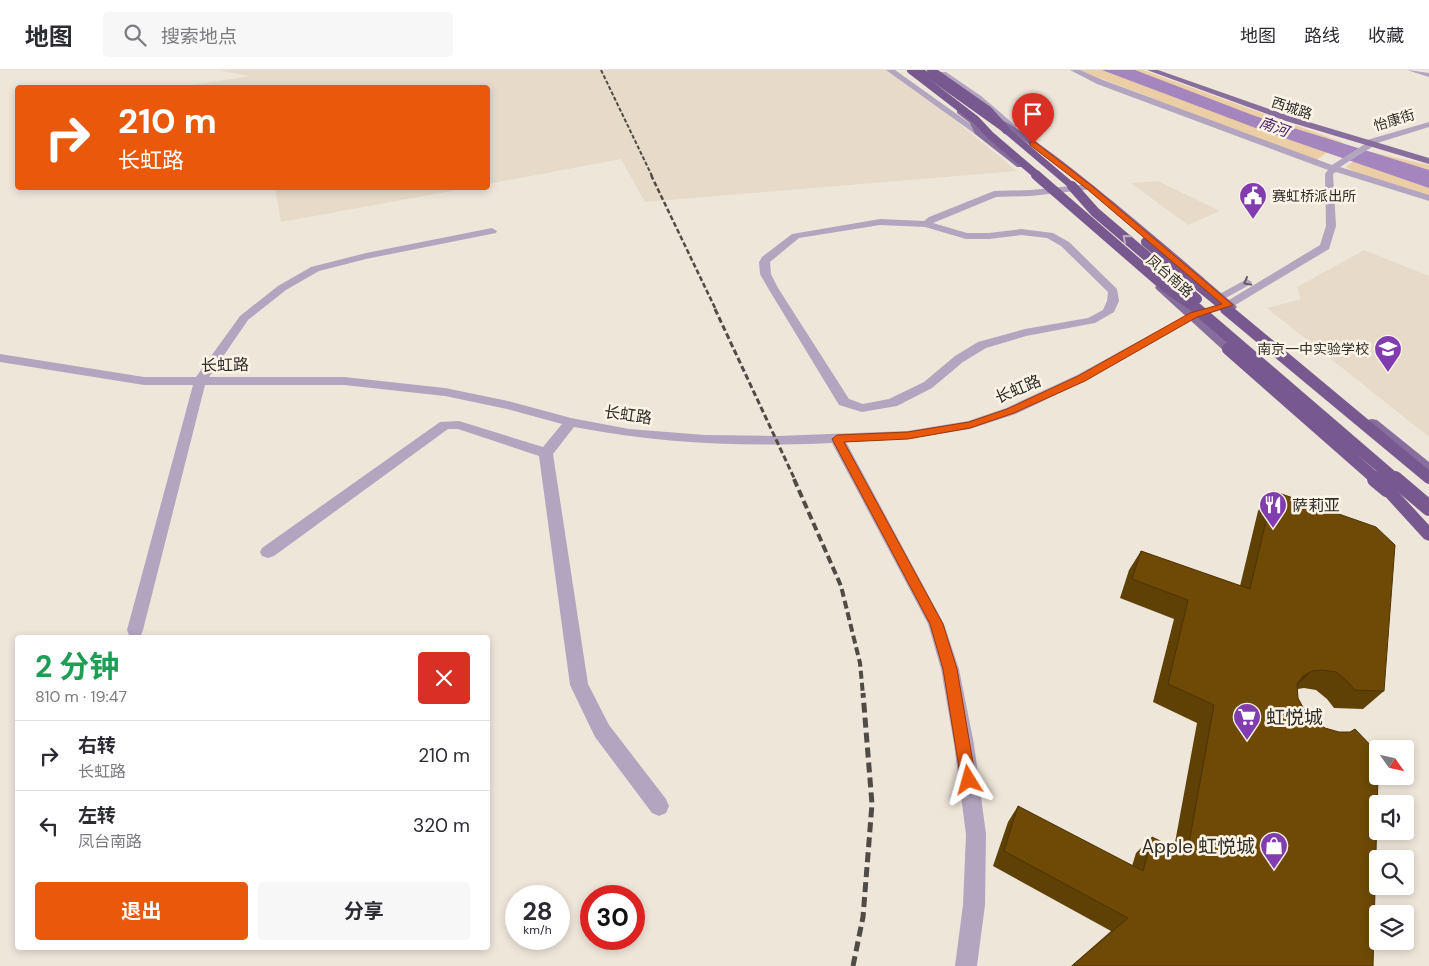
<!DOCTYPE html>
<html lang="zh">
<head>
<meta charset="utf-8">
<style>
	:root { --surface:#fff; --page:#f7f7f7; --text:#2b2b33; --muted:#7c7c81; --line:#e1e1e2; --accent:#ea580c }
	body { margin:0; font-family:"DM Sans","Noto Sans SC",sans-serif; background:var(--page); color:var(--text); height:100vh; display:flex; flex-direction:column; font-size:19px; white-space:nowrap }
	* { box-sizing:border-box; margin:0 }
	p { font-size:16px; color:var(--muted) }
	.icon { flex:none; width:28px; height:28px; fill:none; stroke:currentColor; stroke-width:2; stroke-linecap:round; stroke-linejoin:round }
	.map { position:relative; flex:1; overflow:hidden }
	.details { position:absolute; left:15px; top:565px; width:475px; height:315px; display:flex; flex-direction:column; background:var(--surface); border-radius:5px; box-shadow:0 2px 8px #0003 }
	.details>* { flex:none }
	.guide { position:absolute; left:15px; top:15px; width:475px; height:105px; border-radius:5px; box-shadow:0 2px 8px #0003; background:#ea580c; color:#fff; overflow:hidden }
	.needle { width:32px; rotate:124deg }
	.buttons { position:absolute; left:1369px; top:670px; display:grid; gap:10px }
	.buttons a { display:grid; place-items:center; width:45px; height:45px; border-radius:5px; background:var(--surface); box-shadow:0 2px 8px #0003; font-size:25px }
	.speed { position:absolute; left:505px; top:815px; display:flex; gap:10px; font-size:25px; font-weight:700; text-align:center }
	.speed>* { display:grid; place-content:center; width:65px; height:65px; border-radius:50%; background:var(--surface); box-shadow:0 2px 8px #0003; line-height:1 }
	.speed small { font-size:12px; font-weight:400 }
	.speed .limit { border:8px solid #d22; background:#fff; color:#111 }
	.pin { position:absolute; display:grid; place-items:center; width:42px; height:42px; color:#fff; margin:-51px -21px; border-radius:50% 50% 50% 0; rotate:-45deg; box-shadow:0 0 5px #0007 }
	.pin .icon { rotate:45deg }
	.me { position:absolute; width:55px; margin:-28px; rotate:352deg; stroke-linejoin:round; filter:drop-shadow(0 0 4px #0008) }
	.turn { display:flex; align-items:center; gap:18px; height:105px; padding:0 20px; font-size:22px }
	.turn .icon { width:65px; height:65px; stroke-width:2.5 }
	.turn b { display:block; font-size:35px; line-height:42px }
	.round { display:grid; place-items:center; flex:none; width:52px; height:52px; border-radius:5px; background:var(--page) }
	.headline { display:flex; align-items:center; justify-content:space-between; height:85px; padding:0 20px }
	h1 { font-size:30px; font-weight:700; line-height:38px; color:#1e9e55 }
	.button { display:flex; gap:10px; margin-top:auto; padding:10px 20px }
	.button a { flex:1; height:58px; border-radius:5px; background:var(--accent); color:#fff; font-size:20px; font-weight:700; line-height:58px; text-align:center }
	.button a+a { background:var(--page); color:var(--text) }
	ul { padding:0; list-style:none }
	li { display:flex; align-items:center; gap:15px; height:70px; padding:0 20px; border-top:1px solid var(--line) }
	li div { flex:1 }
	li b { display:block; font-size:19px }
	li em { font-style:normal }
	header { display:flex; align-items:center; gap:30px; box-sizing:border-box; height:70px; padding:0 25px; background:var(--surface); border-bottom:1px solid var(--line) }
	header strong { font-size:24px }
	nav { display:flex; gap:28px; margin-inline-start:auto; font-size:18px }
	.search { width:350px; height:45px; background:var(--page); display:flex; align-items:center; gap:12px; box-sizing:border-box; padding:0 18px; border-radius:5px; color:var(--muted); font-size:19px }
	.map>svg:first-child { display:block }
</style>
</head>
<body>
<header>
<strong>地图</strong>
<div class="search"><svg class="icon" aria-label="search" viewBox="0 0 24 24"><circle cx="10" cy="10" r="6"/><path d="M15 15l6 6"/></svg>搜索地点</div>
<nav><a>地图</a><a>路线</a><a>收藏</a></nav>
</header>
<div class="map">
<svg width="1429" height="896" viewBox="0 0 1429 896">
	<rect width="100%" height="100%" fill="#efe6da"/>
	<path fill="#e7dac9" d="M217,0H890L913,16L1017,101L645,132L621,89L488,114V18H174L250,6Z
		M1158,111L1220,141L1188,155L1131,113Z
		M275,118H468L281,152Z
		M1364,180L1429,206V367L1267,238L1301,229L1297,217Z"/>
	<path fill="#eccea6" d="M1079,0H1143L1342,72L1315,91Z
		M1367,81L1429,95V126L1359,104L1346,97Z"/>
	<path fill="#a485be" d="M1102,0H1135L1255,46L1429,100V118L1261,60Z"/>
	<g fill="none" stroke-linecap="round" stroke-linejoin="round">
		<path fill="#b3a5c0" fill-rule="evenodd" d="M886,0H895L982,62L975,64Z
			M1070,0H1080L1103,10L1332,95L1365,74L1367,70L1429,52V57L1374,74L1372,77L1340,97L1429,125V131L1336,102L1333,104L1336,156L1329,179L1232,237L1198,247L1085,311L1016,344L970,359L907,369L846,372L944,554L959,599L974,674L986,764L985,835L977,896H955L963,835L966,764L954,674L941,599L928,554L832,373C742,377 663,374 574,357L553,384L588,614L609,655L666,729L669,736L666,743L659,746L652,743L595,667L570,615L539,386L458,359H448L274,486L268,488L262,486L260,482L262,478L440,352L459,351L543,377L562,354L507,339L445,326L344,315H205L143,560L141,565L135,567L129,565L127,560L193,315H144L0,292V284L144,307H196L240,246L278,216L311,197L366,183L492,158L497,161L496,163L366,189L319,201L286,220L248,250L209,307H344L445,318L508,331L571,348L629,359L705,365L778,366L907,361L968,351L1006,338L1077,305L1190,243L1224,233L1320,175L1326,156L1325,104L1328,100L1097,14Z
			M1408,0L1429,3V7L1410,1Z
			M940,2H946L981,26L1016,56V60H1010L975,30L940,6Z
			M1090,114L1095,117L1093,119L1031,126L996,127L933,153L967,163H989L1021,159L1053,163L1069,172L1117,219L1119,231L1114,242L1095,253L1026,266L986,278L963,292L932,318L897,336L862,342L839,335L768,218L760,204L759,192L762,187L792,164L880,149L924,151L929,147L994,121L1031,120ZM880,155L925,157L966,169H989L1021,165L1047,168L1061,176L1108,222L1107,231L1103,240L1088,248L1025,259L978,272L955,286L924,312L889,329L863,334L849,329L778,218L771,204L770,192L799,168Z
			M1247,209L1252,212L1251,214L1224,229L1220,230L1214,227Z"/>
		<path fill="#876e9d" fill-rule="evenodd" d="M1147,0H1158L1292,47L1429,88V94L1286,51Z
			M957,39C970,38 975,54 982,61C994,73 1010,83 1023,93V97H1017L975,64L970,53L957,43Z
			M987,45C1015,42 1202,207 1235,235L1237,237L1235,239H1227L1087,119L1010,60L987,49Z
			M1160,214L1164,215L1243,285L1245,288L1243,291H1235L1156,219L1155,217Z
			M1372,349L1377,350L1429,392V404L1424,402L1367,356L1365,353L1367,350Z"/>
		<path fill="#77598f" fill-rule="evenodd" d="M916,0H925L1009,58L1075,114V118H1069L1003,62Z
			M1387,414L1392,415L1429,455V471L1424,469L1382,423L1380,419L1382,415Z"/>
		<path stroke="#4f4b45" stroke-width="2" stroke-dasharray="4 2" stroke-linecap="butt" d="M601,0L652,106"/>
		<path stroke="#4f4b45" stroke-width="2.5" stroke-dasharray="5 2.5" stroke-linecap="butt" d="M651,105L716,240"/>
		<path stroke="#4f4b45" stroke-width="3" stroke-dasharray="6 3" stroke-linecap="butt" d="M715,239L795,410"/>
		<path stroke="#4f4b45" stroke-width="4" stroke-dasharray="8 4" stroke-linecap="butt" d="M794,409L841,516L860,593L863,625"/>
		<path stroke="#4f4b45" stroke-width="5" stroke-dasharray="10 5" stroke-linecap="butt" d="M853,896L863,847L872,734L863,623"/>
		<path stroke="#77598f" stroke-width="8" d="M911,0L976,50L990,65L1038,106
			M931,0L988,40L1006,60"/>
		<path stroke="#77598f" stroke-width="10" d="M1036,105L1165,217L1199,240
			M1072,116L1095,142L1197,229
			M1146,172L1228,240"/>
		<path stroke="#77598f" stroke-width="12" d="M1197,239L1396,410
			M1226,239L1429,408
			M1228,279L1377,410"/>
		<path stroke="#77598f" stroke-width="16" d="M1375,409L1387,419
			M1395,409L1429,438"/>
	</g>
	<path fill="#5f4005" d="M1273,421L1384,621L1363,639L1334,638L1327,629L1316,620L1304,618L1298,619V628L1373,896H1071L1111,861L993,796L1008,752L1018,736L1132,796L1136,783L1152,767L1174,778L1197,653L1153,632L1174,549L1120,528L1129,500L1141,481L1240,516L1258,441Z"/>
	<path fill="#4d3404" d="M1312,601L1293,619L1303,606Z"/>
	<path fill="#6e4a06" stroke="#4d3404" d="M1273,421L1376,457L1395,475L1384,621L1355,620L1347,611L1336,602L1323,600L1312,601L1303,606L1297,614L1298,628L1305,641L1315,651L1325,658L1339,662H1350L1355,659L1378,683V706L1373,896H1072L1128,848L1004,781L1018,736L1143,801L1152,767L1187,784L1214,635L1168,614L1188,530L1132,509L1141,481L1250,519Z"/>
	<defs><path id="oneway-chevron" d="M-2-3.5L2.5 0L-2 3.5" fill="none" stroke-width="1.6" stroke-linecap="round" stroke-linejoin="round" transform="scale(1.25)"/></defs>
	<use stroke="#c0aebf" href="#oneway-chevron" transform="translate(1126 168) rotate(-139)"/>
	<use stroke="#645c64" href="#oneway-chevron" transform="translate(1247 212) rotate(151)"/>
	<path fill="#ea580c" stroke="#983908" d="M1030,72H1035L1092,116L1233,235L1197,247L1085,311L1014,343L970,358L908,369L844,372L943,554L957,599L976,710L974,715L969,717L963,715L961,710L943,599L930,554L832,369L837,365L908,362L969,352L1007,339L1078,306L1190,243L1222,234L1087,119L1030,75Z"/>
	<defs>
		<symbol id="civic-pin" viewBox="-11 -11 22 30"><path d="M0 17L-7.5 6A9.5 9.5 0 1 1 7.5 6Z" fill="#813caf" stroke="#fcf3e7"/><path d="M-.6-6.5H3V-4.5H.6V-3L4-1V1h2V6H-6V1h2V-1L-.6-3ZM-1.2 2.5V6h2.4V2.5Z" fill="#fff"/></symbol>
		<symbol id="school-pin" viewBox="-11 -11 22 30"><path d="M0 17L-7.5 6A9.5 9.5 0 1 1 7.5 6Z" fill="#813caf" stroke="#fcf3e7"/><path d="M0-5L7-2L0 1L-7-2ZM-4 1L0 2.5L4 1V4Q0 6-4 4Z" fill="#fff"/></symbol>
		<symbol id="restaurant-pin" viewBox="-11 -11 22 30"><path d="M0 17L-7.5 6A9.5 9.5 0 1 1 7.5 6Z" fill="#813caf" stroke="#fcf3e7"/><path d="M-5-6h1v4h1v-4h1v4h1v-4h1v5L-1.5 .5V6h-2V.5L-5-1ZM5-6V6H3V1.5H1.5Q1.5-4 5-6Z" fill="#fff"/></symbol>
		<symbol id="supermarket-pin" viewBox="-11 -11 22 30"><path d="M0 17L-7.5 6A9.5 9.5 0 1 1 7.5 6Z" fill="#813caf" stroke="#fcf3e7"/><path d="M-6-5.5h2.5l.6 2H6L4.5 2H-2.5L-4.4-4H-6ZM-1.5 3.2a1.3 1.3 0 1 0 .1 0ZM3 3.2a1.3 1.3 0 1 0 .1 0Z" fill="#fff"/></symbol>
		<symbol id="shop-pin" viewBox="-11 -11 22 30"><path d="M0 17L-7.5 6A9.5 9.5 0 1 1 7.5 6Z" fill="#813caf" stroke="#fcf3e7"/><path d="M-5-2.5h2.3a2.7 3.5 0 0 1 5.4 0H5L5.5 6h-11ZM-1.5-2.5h3a1.5 2.3 0 0 0-3 0Z" fill="#fff"/></symbol>
	</defs>
	<g fill-rule="evenodd">
		<use href="#civic-pin" x="1237" y="110" width="32" height="43"/>
		<use href="#school-pin" x="1372" y="263" width="32" height="43"/>
		<use href="#restaurant-pin" x="1257" y="419" width="32" height="43"/>
		<use href="#supermarket-pin" x="1231" y="631" width="32" height="43"/>
		<use href="#shop-pin" x="1258" y="760" width="32" height="43"/>
	</g>
	<g text-anchor="middle" dominant-baseline="central" stroke-width="5" stroke-linejoin="round" paint-order="stroke">
		<g font-size="14" fill="#2f2c27" stroke="#fcf3e7">
			<text transform="translate(1292 38) rotate(18)">西城路</text>
			<text transform="translate(1394 50) rotate(-17)">怡康街</text>
			<text transform="translate(1170 206) rotate(41)">凤台南路</text>
		</g>
		<g font-size="14" fill="#2f2c27" stroke="#fcf3e7" text-anchor="start">
			<text x="1272" y="126">赛虹桥派出所</text>
			<text x="1369" y="279" text-anchor="end">南京一中实验学校</text>
		</g>
		<g font-size="15" font-style="italic" fill="#4b2267" stroke="#fcf3e7">
			<text transform="translate(1274 57) rotate(20)">南河</text>
		</g>
		<g font-size="16" fill="#2f2c27" stroke="#fcf3e7">
			<text transform="translate(225 295) rotate(-1)">长虹路</text>
			<text transform="translate(1018 319) rotate(-23)">长虹路</text>
			<text transform="translate(628 345) rotate(8)">长虹路</text>
		</g>
		<g font-size="16" fill="#2f2c27" stroke="#fcf3e7" text-anchor="start">
			<text x="1292" y="435">萨莉亚</text>
		</g>
		<g font-size="19" fill="#2f2c27" stroke="#fcf3e7" text-anchor="start">
			<text x="1266" y="647">虹悦城</text>
			<text x="1255" y="776" text-anchor="end">Apple 虹悦城</text>
		</g>
	</g>
</svg>
<div class="buttons">
<a><svg class="needle" viewBox="-14 -14 28 28"><path d="M0-13l5 13h-10z" fill="#e53935"/><path d="M0 13l5-13h-10z" fill="#7c7c81"/></svg></a>
<a><svg class="icon" aria-label="sound" viewBox="0 0 24 24"><path d="M4 9h4l5-4v14l-5-4H4zM17 9q2 3 0 6"/></svg></a>
<a><svg class="icon" aria-label="search" viewBox="0 0 24 24"><circle cx="10" cy="10" r="6"/><path d="M15 15l6 6"/></svg></a>
<a><svg class="icon" aria-label="layers" viewBox="0 0 24 24"><path d="M12 4l9 5-9 5-9-5zM3 14l9 5 9-5"/></svg></a>
</div>
<div class="speed"><div>28<small>km/h</small></div><div class="limit">30</div></div>
<div class="pin" style="left:1033px;top:74px;background:#d93025"><svg class="icon" aria-label="arrive" viewBox="0 0 24 24"><path d="M6 21V4h12l-3 4 3 4H6"/></svg></div>
<svg class="me" style="left:969px;top:710px" viewBox="-20 -20 40 40"><path d="M0-17L14 15 0 8-14 15z" fill="#ea580c" stroke="#fff" stroke-width="4"/></svg>
<div class="guide">
<div class="turn"><svg class="icon" aria-label="right" viewBox="0 0 24 24"><path d="M7 20v-9h11M14 6l5 5-5 5"/></svg><div><b>210 m</b>长虹路</div></div>
</div>
<section class="details">
<div class="headline"><div><h1>2 分钟</h1><p>810 m · 19:47</p></div><a class="round" style="background:#d93025;color:#fff"><svg class="icon" aria-label="close" viewBox="0 0 24 24"><path d="M6 6l12 12M18 6L6 18"/></svg></a></div>
<ul>
<li><svg class="icon" aria-label="right" viewBox="0 0 24 24"><path d="M7 20v-9h11M14 6l5 5-5 5"/></svg><div><b>右转</b><p>长虹路</p></div><em>210 m</em></li>
<li><svg class="icon" aria-label="left" viewBox="0 0 24 24"><path d="M17 20v-9H6M10 6l-5 5 5 5"/></svg><div><b>左转</b><p>凤台南路</p></div><em>320 m</em></li>
</ul>
<div class="button"><a>退出</a><a>分享</a></div>
</section>
</div>
</body>
</html>
